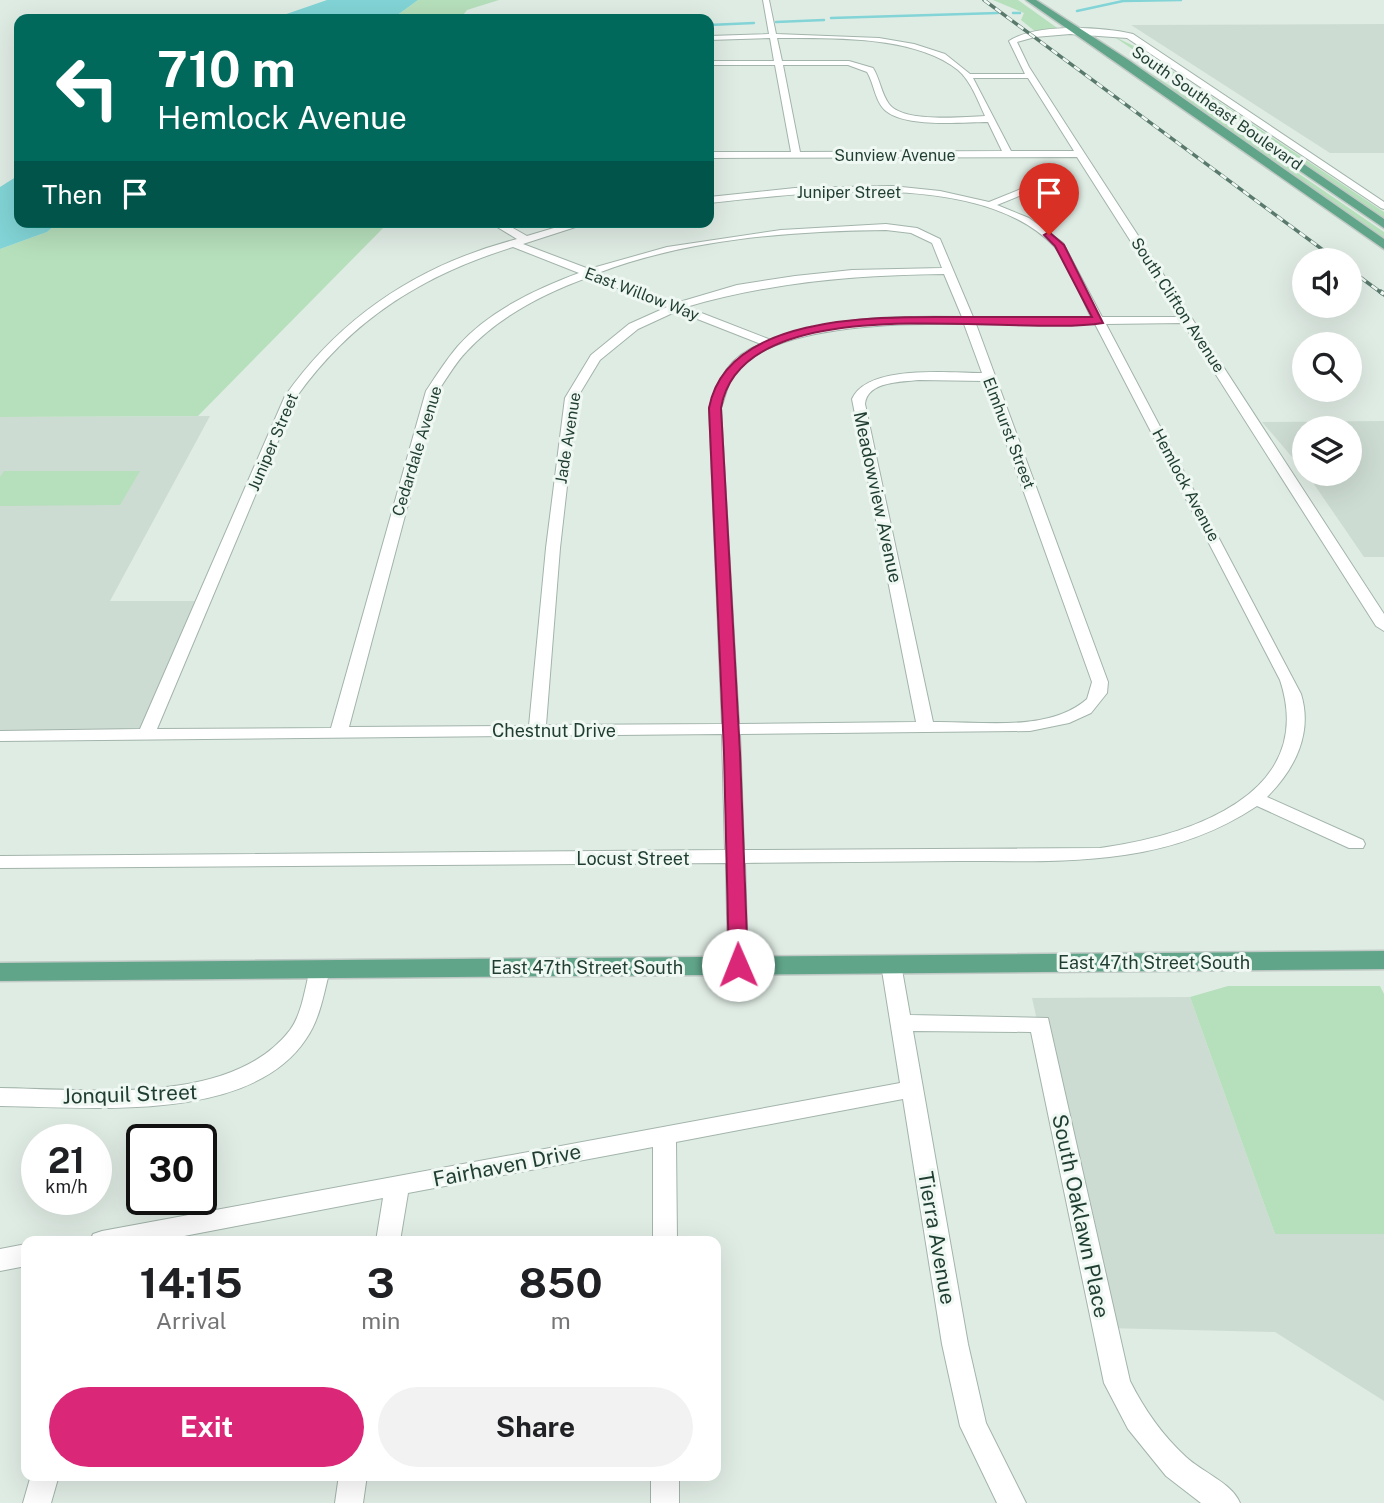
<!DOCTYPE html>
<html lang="en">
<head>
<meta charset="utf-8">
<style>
	:root { --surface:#fff; --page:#f2f2f2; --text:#202124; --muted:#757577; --accent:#db2777 }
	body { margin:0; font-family:"Public Sans",sans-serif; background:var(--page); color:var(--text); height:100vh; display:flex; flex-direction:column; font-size:26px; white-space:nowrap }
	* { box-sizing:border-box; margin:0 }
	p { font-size:23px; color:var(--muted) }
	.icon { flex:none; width:38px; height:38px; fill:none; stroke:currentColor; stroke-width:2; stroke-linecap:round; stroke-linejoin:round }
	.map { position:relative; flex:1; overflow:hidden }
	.panel { position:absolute; left:21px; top:1236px; width:700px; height:245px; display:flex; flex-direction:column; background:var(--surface); border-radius:14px; box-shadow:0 7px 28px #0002 }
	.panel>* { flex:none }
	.guide { position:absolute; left:14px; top:14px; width:700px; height:214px; border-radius:14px; box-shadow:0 7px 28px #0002; background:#00695c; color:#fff; overflow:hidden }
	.fabs { position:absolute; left:1292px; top:248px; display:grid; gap:14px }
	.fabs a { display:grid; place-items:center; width:70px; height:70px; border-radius:50%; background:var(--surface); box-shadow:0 7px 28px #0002; font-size:35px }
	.speed { position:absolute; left:21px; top:1124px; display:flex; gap:14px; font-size:35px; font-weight:700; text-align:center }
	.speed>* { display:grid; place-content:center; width:91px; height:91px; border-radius:50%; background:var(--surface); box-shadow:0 7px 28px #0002; line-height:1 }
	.speed small { font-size:18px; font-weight:400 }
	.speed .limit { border:4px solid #111; border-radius:10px; background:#fff; color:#111 }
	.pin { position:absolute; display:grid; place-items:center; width:60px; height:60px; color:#fff; margin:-72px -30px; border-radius:50% 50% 50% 0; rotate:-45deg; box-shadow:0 0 7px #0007 }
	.pin .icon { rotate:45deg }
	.me { position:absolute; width:77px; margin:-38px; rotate:359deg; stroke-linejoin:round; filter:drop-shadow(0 0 5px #0008) }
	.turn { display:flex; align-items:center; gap:24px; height:147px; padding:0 28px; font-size:32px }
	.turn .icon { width:91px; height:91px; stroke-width:2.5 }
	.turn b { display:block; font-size:49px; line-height:60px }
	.then { display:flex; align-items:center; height:66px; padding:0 28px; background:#0003; gap:14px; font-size:26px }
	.eta { display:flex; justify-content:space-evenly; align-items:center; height:119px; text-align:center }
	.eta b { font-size:42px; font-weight:700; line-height:49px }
	.cta { display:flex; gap:14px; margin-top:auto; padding:14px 28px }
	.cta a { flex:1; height:80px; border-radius:42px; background:var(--accent); color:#fff; font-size:28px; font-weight:700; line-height:80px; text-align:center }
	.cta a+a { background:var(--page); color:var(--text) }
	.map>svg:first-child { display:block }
</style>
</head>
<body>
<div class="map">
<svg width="1384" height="1503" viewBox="0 0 1384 1503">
	<rect width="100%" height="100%" fill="#dfece4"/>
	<path fill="#cddcd3" d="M1384,24V153H1330L1131,25Z
		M210,416L110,601H205L147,732L0,736V417Z
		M1384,421V557H1364L1307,474H1349V429H1304V471L1262,422Z
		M1190,997L1275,1234H1384V1401L1275,1332L1105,1328L1032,998Z"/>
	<path fill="#b6dfbb" d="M418,0H499L467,10L460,19H392Z
		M993,0H1018L1060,30L1036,32L1021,20L1024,13Z
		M1113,36L1138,48L1384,212V219Z
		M1095,38L1172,87L1384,232V240Z
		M59,222H389L198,416L0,417V249L47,232Z
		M4,471H140L120,505L0,506V477Z
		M1228,986H1380L1384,994V1234H1275L1190,997Z"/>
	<path fill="#82d4d6" d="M327,0H418L392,19H272Z
		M19,175V222H59L47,232L0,249V187Z"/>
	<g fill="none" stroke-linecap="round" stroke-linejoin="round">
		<path stroke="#82d4d6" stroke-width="2.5" d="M1077,11L1123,1L1181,0
			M1013,13H1020
			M831,18L998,13
			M776,22L824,20
			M709,25L754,23"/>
		<defs>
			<path id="minor" d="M763,0H769L776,34L879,38L914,44L945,54L970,74H1025L1009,41C1036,23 1102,27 1133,34L1384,202V209L1381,208L1127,38L1070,34L1035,37L1017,42L1029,67L1074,137L1384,614V631L1376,626L1183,323L1106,324L1301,694C1313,733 1295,769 1267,797L1363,840L1365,844L1363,848H1349L1257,806C1163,868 1065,861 958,861C887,862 816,862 745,863L748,966L745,971H731L728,966L726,863L0,868V856L725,850L722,734L0,741V731L140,729L285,396C343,314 421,264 517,239L489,222H502L527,236L574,222H591L523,244L589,269L667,247L781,230L886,224L917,228L940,239L973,317H1091C1082,299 1066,259 1054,246C980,169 804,193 709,203V197L795,188L892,186L940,191L989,202L1021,189L1026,192L1024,194L997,205L1029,218L1063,243L1102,317H1179L1077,157L709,158V152H791L775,65H709V61H774L770,38L709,40V36L769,34ZM777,38C830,38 915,35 958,70C971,81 978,101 985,116C963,117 903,123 889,104C881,93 880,79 873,68L849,61H782ZM783,65H848L867,72C874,83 875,102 886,111C907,128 962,122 988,122L1002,151L800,152ZM973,78H1028L1074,151H1011ZM886,230L911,233L932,243L942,268L852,270L795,276L737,285L676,303L598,273C687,239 792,231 886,230ZM513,247L579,273C536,289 489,311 458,346C446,360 436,376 426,391L331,728L157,729L297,396C352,319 423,275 513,247ZM944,274L962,317C899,316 830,316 771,340L686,307C771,282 856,275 944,274ZM589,277L667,307L629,324L591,355L565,398L546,548L529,726L349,727L438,391C447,378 456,362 467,351C499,316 545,293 589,277ZM677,311L761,344C728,357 720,377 709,408L722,724L546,725L560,548L577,398L600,360L638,329ZM964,324L982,373C950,373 867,364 852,399L916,722L739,724L721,408C725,398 727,386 732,378C763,323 908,323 964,324ZM976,324H1095L1280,680C1318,795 1188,836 1100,848L744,850L740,734L1030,731L1069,723L1091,713L1107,693L1108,682ZM919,380L984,381L1092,682L1087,699C1048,733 981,721 933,722L865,404C867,381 902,382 919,380Z
				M891,957L898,959L901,964L910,1015L1048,1018L1130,1381C1144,1409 1162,1435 1186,1457C1202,1472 1232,1483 1240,1503H1201L1166,1476L1128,1429L1104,1383L1031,1032L913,1031L968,1344L986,1423L1026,1503H997L960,1426L942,1344L903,1099L676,1142L677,1241H653V1147L408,1193L400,1241H376L383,1198L158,1241H90L93,1234L102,1231L900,1083L881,964L884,959Z
				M320,962L327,964L330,969C324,993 320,1019 306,1039C250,1124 89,1107 0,1106V1088C87,1089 231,1107 290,1030C302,1014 305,988 310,969L313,964Z
				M26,1244V1266L0,1271V1249Z
				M31,1475H59L51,1503H23Z
				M339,1475H367L363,1503H335Z
				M651,1475H679V1503H651Z"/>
			<path id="major" d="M1026,0H1036L1127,59L1384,239V249Z
				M1243,128H1251L1384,219V228L1243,132Z
				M1384,951V969L0,981V963Z"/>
		</defs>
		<use href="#minor" stroke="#a2b4ab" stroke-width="2"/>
		<use href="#major" stroke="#c0c9c5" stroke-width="3"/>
		<use href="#minor" fill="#fff" fill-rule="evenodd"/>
		<use href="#major" fill="#60a58a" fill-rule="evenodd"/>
		<defs>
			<path id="rail-far1" d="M984,0L1338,261
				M1349,269L1383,294"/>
			<path id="rail" d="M1381,292L1384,294"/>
		</defs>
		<use href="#rail-far1" stroke="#59796c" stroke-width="3.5"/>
		<use href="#rail" stroke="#59796c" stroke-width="5"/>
		<use href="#rail-far1" stroke="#f0f8f3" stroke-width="2.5" stroke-dasharray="7" stroke-linecap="butt"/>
		<use href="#rail" stroke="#f0f8f3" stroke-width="3.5" stroke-dasharray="11" stroke-linecap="butt"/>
	</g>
	<path fill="#db2777" stroke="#8e194d" stroke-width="2" d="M1049,232L1064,245L1103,323C1015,338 742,283 721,408L740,753L748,965L745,970H732L729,965L724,753L709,408C727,310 889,317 964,317C1007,317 1050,317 1092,317L1055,246L1044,235Z"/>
	<g text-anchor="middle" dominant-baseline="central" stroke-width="6" stroke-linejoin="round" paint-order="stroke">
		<g font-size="16" fill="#1f3d31" stroke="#f0f8f3">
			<text transform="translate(1217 108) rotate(35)">South Southeast Boulevard</text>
			<text x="895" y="155">Sunview Avenue</text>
			<text x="849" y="192">Juniper Street</text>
			<text transform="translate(642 294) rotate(21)">East Willow Way</text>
			<text transform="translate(1178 305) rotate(57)">South Clifton Avenue</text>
			<text transform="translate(1009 433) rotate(69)">Elmhurst Street</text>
			<text transform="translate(568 438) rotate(-81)">Jade Avenue</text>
			<text transform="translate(273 442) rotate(-67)">Juniper Street</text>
			<text transform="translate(417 451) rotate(-73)">Cedardale Avenue</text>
			<text transform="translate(1186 485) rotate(62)">Hemlock Avenue</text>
		</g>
		<g font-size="18" fill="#1f3d31" stroke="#f0f8f3">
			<text transform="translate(878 497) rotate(78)">Meadowview Avenue</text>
			<text x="554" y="730">Chestnut Drive</text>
			<text x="633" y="858">Locust Street</text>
			<text x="1154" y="962">East 47th Street South</text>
			<text x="587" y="967">East 47th Street South</text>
		</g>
		<g font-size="21" fill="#1f3d31" stroke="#f0f8f3">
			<text transform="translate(130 1094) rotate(-2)">Jonquil Street</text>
			<text transform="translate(507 1165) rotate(-11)">Fairhaven Drive</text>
			<text transform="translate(1081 1216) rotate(78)">South Oaklawn Place</text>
			<text transform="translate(937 1238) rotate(80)">Tierra Avenue</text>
		</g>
	</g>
</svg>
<div class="fabs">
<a><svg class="icon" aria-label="sound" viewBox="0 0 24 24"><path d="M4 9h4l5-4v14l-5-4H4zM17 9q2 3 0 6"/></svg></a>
<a><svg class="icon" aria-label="search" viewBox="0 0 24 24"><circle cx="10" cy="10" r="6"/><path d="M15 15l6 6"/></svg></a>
<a><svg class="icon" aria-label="layers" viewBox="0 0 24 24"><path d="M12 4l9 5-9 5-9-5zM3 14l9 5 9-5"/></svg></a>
</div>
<div class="speed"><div>21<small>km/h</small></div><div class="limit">30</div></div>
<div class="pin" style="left:1049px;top:235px;background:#d93025"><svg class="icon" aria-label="arrive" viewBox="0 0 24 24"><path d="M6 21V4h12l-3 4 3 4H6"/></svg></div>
<svg class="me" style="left:738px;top:965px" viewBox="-20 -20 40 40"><circle r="19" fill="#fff"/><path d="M0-13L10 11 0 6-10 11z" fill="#db2777"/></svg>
<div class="guide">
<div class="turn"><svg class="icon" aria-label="left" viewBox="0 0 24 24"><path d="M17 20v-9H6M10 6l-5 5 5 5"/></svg><div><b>710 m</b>Hemlock Avenue</div></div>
<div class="then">Then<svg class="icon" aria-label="arrive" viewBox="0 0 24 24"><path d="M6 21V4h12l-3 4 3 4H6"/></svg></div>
</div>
<section class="panel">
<div class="eta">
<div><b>14:15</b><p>Arrival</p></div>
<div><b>3</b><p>min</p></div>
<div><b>850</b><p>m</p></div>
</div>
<div class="cta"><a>Exit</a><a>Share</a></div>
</section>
</div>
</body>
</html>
